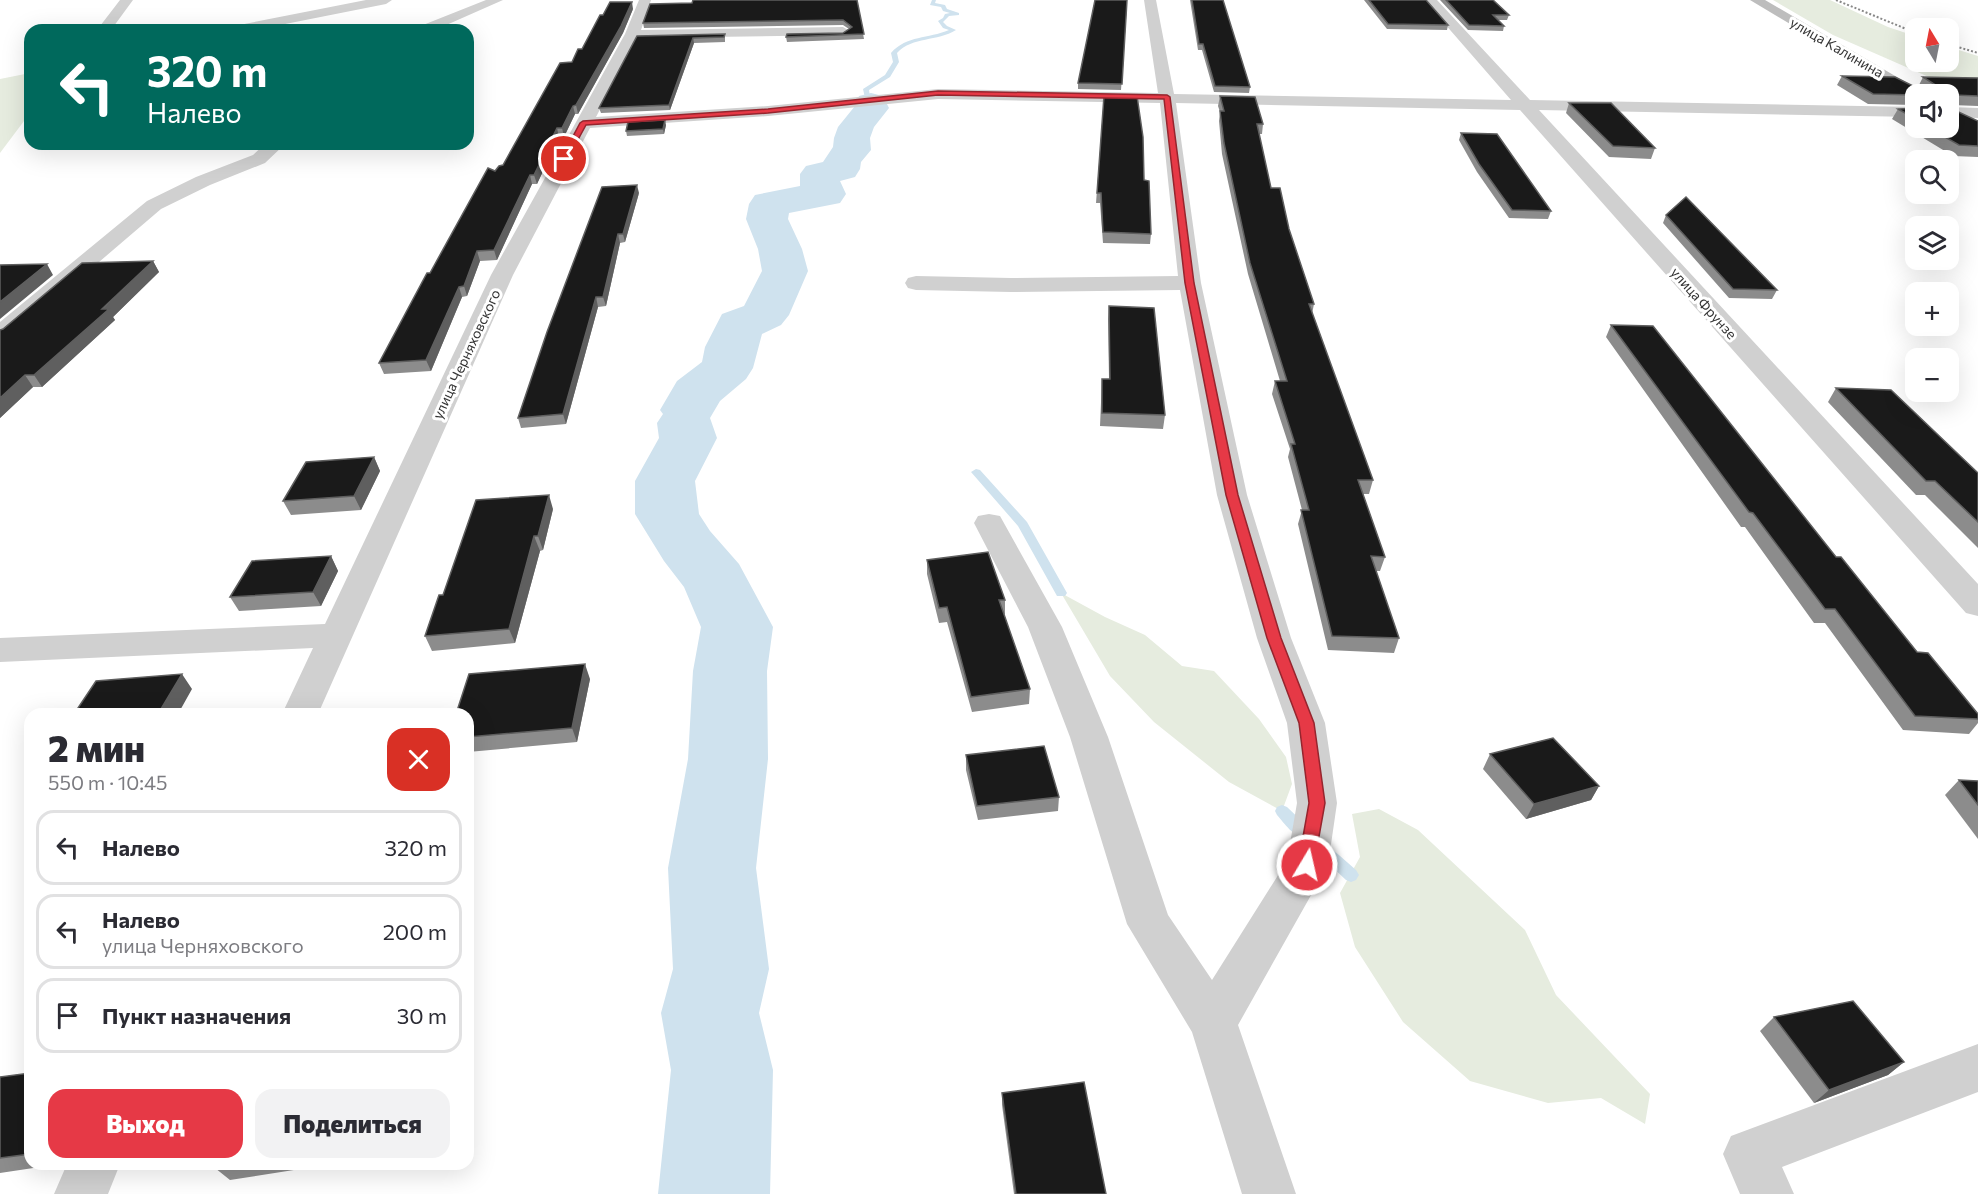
<!DOCTYPE html>
<html lang="ru">
<head>
<meta charset="utf-8">
<style>
	:root { --surface:#fff; --page:#f2f2f3; --text:#2b2b33; --muted:#7c7c81; --line:#e1e1e2; --accent:#e63946 }
	body { margin:0; font-family:Commissioner,sans-serif; background:var(--page); color:var(--text); height:100vh; display:flex; flex-direction:column; font-size:22px; white-space:nowrap }
	* { box-sizing:border-box; margin:0 }
	p { font-size:20px; color:var(--muted) }
	.icon { flex:none; width:33px; height:33px; fill:none; stroke:currentColor; stroke-width:2; stroke-linecap:round; stroke-linejoin:round }
	.map { position:relative; flex:1; overflow:hidden }
	.panel { position:absolute; left:24px; top:708px; width:450px; height:462px; display:flex; flex-direction:column; background:var(--surface); border-radius:18px; box-shadow:0 6px 24px #0002 }
	.panel>* { flex:none }
	.banner { position:absolute; left:24px; top:24px; width:450px; height:126px; border-radius:18px; box-shadow:0 6px 24px #0002; background:#00695c; color:#fff; overflow:hidden }
	.needle { width:39px; rotate:350deg }
	.fabs { position:absolute; left:1905px; top:18px; display:grid; gap:12px }
	.fabs a { display:grid; place-items:center; width:54px; height:54px; border-radius:12px; background:var(--surface); box-shadow:0 6px 24px #0002; font-size:30px }
	.pin { position:absolute; display:grid; place-items:center; width:51px; height:51px; color:#fff; margin:-26px; border:3px solid #fff; border-radius:50%; box-shadow:0 2px 6px #0007 }
	.me { position:absolute; width:66px; margin:-33px; rotate:9deg; stroke-linejoin:round; filter:drop-shadow(0 0 4px #0008) }
	.turn { display:flex; align-items:center; gap:21px; height:126px; padding:0 24px; font-size:27px }
	.turn .icon { width:78px; height:78px; stroke-width:2.5 }
	.turn b { display:block; font-size:42px; line-height:51px }
	.round { display:grid; place-items:center; flex:none; width:63px; height:63px; border-radius:18px; background:var(--page) }
	.headline { display:flex; align-items:center; justify-content:space-between; height:102px; padding:0 24px }
	h1 { font-size:36px; font-weight:800; line-height:45px }
	.primary-button { display:flex; gap:12px; margin-top:auto; padding:12px 24px }
	.primary-button a { flex:1; height:69px; border-radius:18px; background:var(--accent); color:#fff; font-size:24px; font-weight:800; line-height:69px; text-align:center }
	.primary-button a+a { background:var(--page); color:var(--text) }
	ul { padding:0; list-style:none }
	li { display:flex; align-items:center; gap:18px; height:75px; margin:0 12px 9px; padding:0 12px; border:3px solid var(--line); border-radius:18px }
	li div { flex:1 }
	li b { display:block; font-size:22px }
	li em { font-style:normal }
	.map>svg:first-child { display:block }
</style>
</head>
<body>
<div class="map">
<svg width="1978" height="1194" viewBox="0 0 1978 1194">
	<rect width="100%" height="100%" fill="#fff"/>
	<path fill="#e6ecdf" d="M1773,0H1830L1888,27L1915,36L1916,62H1948L1949,47L1978,56V82L1938,81L1833,35Z
		M30,73V113L0,153V79Z
		M1061,593L1105,617L1145,635L1182,666L1214,671L1259,719L1286,757L1292,784L1282,811L1229,782L1154,722L1110,676Z
		M1379,809L1418,830L1525,930L1556,995L1650,1094L1645,1124L1601,1098L1548,1103L1470,1081L1403,1022L1355,947L1340,893L1360,857L1352,814Z"/>
	<g fill="none" stroke-linecap="round" stroke-linejoin="round">
		<path fill="#cfe2ee" fill-rule="evenodd" d="M932,0H936L935,3L945,5L947,9L959,13V15L949,16L943,22L947,26L956,30C937,42 913,36 897,53L899,62L890,77L869,90L870,97L865,98L863,89L885,75L893,62L891,53C907,35 928,39 949,30L943,28L938,21L943,18L945,14L950,13L943,11L941,7L930,5Z
			M976,469L980,470L1027,522L1067,593L1065,596H1057L1018,526L971,472Z
			M1282,805L1287,807L1310,829L1312,833L1310,837C1297,842 1285,824 1277,815L1275,811L1277,807Z
			M1318,839L1323,841L1356,870L1359,875L1356,880L1351,882L1346,880L1313,849L1310,845L1313,841Z"/>
		<path fill="#cfe2ee" fill-rule="evenodd" d="M871,93L883,96L889,108L874,127L870,138L871,150L861,162L860,169L855,177L840,181L846,194L840,203L789,213L788,219L802,249L808,271L789,315L781,325L762,334L753,368L746,379L720,401L710,418L717,438L695,481L699,514L710,531L739,564L773,627L767,671L768,759L756,868L769,969L759,1013L773,1070L770,1194H658L671,1070L661,1013L673,969L668,868L688,759L693,671L701,627L684,587L664,561L635,514V481L659,438L657,423L663,414L660,410L677,381L702,362L705,347L722,314L744,306L762,271L758,249L746,219L749,204L755,195L800,186V174L806,166L823,162L833,147L834,138L838,127L855,106L859,96Z"/>
		<path fill="#d0d0d0" fill-rule="evenodd" d="M120,0H133L111,30H97Z
			M366,0H392L386,4L255,30H227L234,26Z
			M486,0H503L435,30H416L418,27Z
			M639,0H651L641,30L843,27L850,31L843,35L637,38L596,117L768,106L938,89L1158,93L1144,0H1156L1174,94L1511,100L1424,0H1437L1530,100L1916,107V117L1539,110L1978,584V616L1966,613L1520,110L1176,103L1201,283L1247,495L1291,638L1325,723L1337,803L1328,865L1238,1025L1296,1194H1242L1192,1032L1127,924L1070,737L1028,627L974,523L978,516L989,514L1000,516L1062,627L1108,737L1168,915L1212,980L1287,861L1297,803L1287,723L1257,638L1217,495L1180,290L1011,292L916,290L908,288L905,283L908,278L916,276L1011,278L1178,276L1160,103L938,99L768,116L590,128L513,275L318,714H282L313,648L0,662V638L325,624L491,275L625,34Z
			M1948,107L1978,108V118L1948,117Z
			M265,144H285L265,163L210,185L161,209L9,339L0,341V322L147,201L196,177L253,155Z
			M1978,1044V1092L1782,1167L1794,1194H1740L1723,1154L1731,1136Z
			M67,1164H120L108,1194H54Z"/>
		<path fill="#bdbdbd" fill-rule="evenodd" d="M1750,0H1765L1926,94H1916V98L1912,97Z"/>
		<path stroke="#888" stroke-width="2" stroke-dasharray="2 2" stroke-linecap="butt" d="M1836,0L1916,33
			M1948,44L1978,53"/>
	</g>
	<path fill="#8c8c8c" d="M857,0L864,39L787,42L786,37L843,33L849,29L843,25L644,28L643,23Z
		M1190,0H1223L1250,87L1249,93L1214,92L1202,50H1198Z
		M1364,0H1426L1448,25L1447,30L1387,29Z
		M1440,0H1493L1509,15L1507,20H1498L1504,26L1503,31L1468,30Z
		M1127,6L1121,90L1078,89V83Z
		M633,9L623,33L578,114H575L564,137H559L537,184H532L497,260L480,261L467,296L462,297L431,371L384,374L379,363L430,273L495,171L503,165L582,49Z
		M725,34V42L694,43L670,110L601,113L599,108L637,36Z
		M1842,76L1921,90L1922,89L1918,87L1923,77L1978,78V106L1952,105V109L1978,121V157L1953,156L1892,119L1898,109L1916,108V128H1948V94H1916V105L1868,104L1837,85Z
		M1104,96L1144,180L1151,234L1150,244L1103,243L1100,203H1096Z
		M1220,96L1263,124L1262,134H1259L1271,188L1289,229L1314,304L1312,314L1373,480L1369,494H1363L1385,557L1380,571H1376L1399,638L1394,653L1328,650L1298,524L1302,510L1288,457L1290,449L1272,394L1275,381H1280L1248,274L1222,154L1219,121L1220,112L1218,106Z
		M1569,103L1655,148L1651,159L1609,157L1566,113Z
		M666,125L664,134L627,136L626,131Z
		M1461,133L1551,211L1548,219L1509,218L1477,172L1459,140Z
		M639,193L625,242L620,243L606,306L598,307L566,424L521,428L518,418Z
		M1666,215L1777,290L1772,299L1729,298L1663,223Z
		M153,261L159,272L113,317L115,320L42,387H33L0,418L3,329Z
		M1109,306L1165,415L1163,429L1100,426L1102,379H1109L1108,319Z
		M1611,325L1836,557L1917,652L1978,714V723L1969,734L1903,730L1825,623H1814L1745,527H1741L1606,337Z
		M1836,388L1978,473V548L1925,495H1916L1828,402Z
		M374,457L380,471L361,510L291,515L283,501Z
		M553,509L543,550L540,551L515,643L432,651L425,636Z
		M331,556L338,571L321,606L239,611L230,597Z
		M927,560L1005,600V614H1004L1030,689L1029,704L972,712L947,622L939,623L927,574Z
		M590,679L577,742L468,752V714Z
		M1490,754L1599,786L1591,800L1526,819L1483,769Z
		M966,755L1059,797L1058,811L978,820L966,770Z
		M1959,780L1978,781V839L1945,795Z
		M1774,1017L1904,1062L1888,1075L1814,1103L1760,1031Z
		M30,1073V1164H60L0,1173V1077Z
		M1002,1093L1106,1194H1014L1002,1105Z
		M217,1164H332L230,1180L215,1168Z"/>
	<path fill="#5f5f5f" d="M632,2L633,9L623,33L578,114L576,105Z
		M693,38L694,43L670,110L669,105Z
		M573,106L575,114L564,137L562,128Z
		M665,120L666,125L664,134L663,129Z
		M557,128L559,137L537,184L534,175Z
		M530,175L532,184L497,260L494,250Z
		M637,185L639,193L625,242L623,234Z
		M618,234L620,243L606,306L603,297Z
		M477,251L480,261L467,296L464,286Z
		M153,261L159,272L113,317L115,320L42,387L34,375Z
		M47,264L53,275L0,319V302Z
		M459,287L462,297L431,371L426,360Z
		M596,297L598,307L566,424L563,414Z
		M25,375L33,387L0,418V398Z
		M374,457L380,471L361,510L354,496Z
		M549,495L553,509L543,550L538,536Z
		M534,536L540,551L515,643L509,629Z
		M331,556L338,571L321,606L313,592Z
		M585,664L590,679L577,742L572,728Z
		M182,674L192,689L178,714H158Z
		M1599,786L1591,800L1526,819L1534,804Z
		M1904,1062L1888,1075L1814,1103L1829,1090Z"/>
	<path fill="#1a1a1a" stroke="#5f5f5f" stroke-width="1.5" d="M693,0H857L864,34L786,37L787,34L843,33L852,27L843,20L643,23L650,4L692,3Z
		M1095,0H1127L1122,84L1078,83Z
		M1192,0H1223L1250,87L1215,86L1203,44H1199Z
		M1369,0H1426L1448,25L1388,24Z
		M1446,0H1493L1509,15H1493L1504,26L1469,25Z
		M610,2H632L621,26L576,105L573,106L562,128H557L534,175H530L494,250L477,251L464,286L459,287L426,360L379,363L427,273H430L488,168L495,171L499,166L503,165L560,63L572,62L578,49H582L600,15H603Z
		M725,34L724,37L693,38L669,105L599,108L637,36Z
		M1842,76L1895,77L1921,90L1924,86H1931L1934,84L1923,77L1978,78V96L1954,95L1951,97L1952,109L1978,121V146L1959,145L1929,128H1948V94L1916,95L1873,94Z
		M1104,96H1137L1143,137L1144,180L1149,181L1151,234L1103,232L1101,193H1097Z
		M1220,96L1255,97L1263,124H1257L1271,188H1280L1289,229L1314,304H1309L1373,480H1358L1385,557L1371,556L1399,638L1332,636L1301,510H1309L1291,444H1295L1275,381H1287L1250,263L1224,143L1220,111H1224Z
		M1569,103H1611L1655,148L1613,146Z
		M1916,108V119L1898,109Z
		M665,120L663,129L626,131L628,122Z
		M1461,133L1497,134L1551,211L1512,210L1479,164Z
		M637,185L623,234H618L603,297H596L563,414L518,418L547,332L602,187Z
		M1686,197L1777,290L1733,289L1666,215Z
		M153,261L102,309H109L34,375H25L0,398V330L3,329L82,263Z
		M47,264L0,302V265Z
		M1109,306L1154,308L1165,415L1102,413V379H1110Z
		M1611,325L1653,326L1836,557H1841L1917,652L1928,653L1978,714V719L1915,716L1835,609H1825L1753,513L1749,512Z
		M1836,388L1891,390L1978,473V522L1935,481H1926Z
		M374,457L354,496L283,501L306,462Z
		M549,495L538,536H534L509,629L425,636L439,595H443L476,500Z
		M988,552L1005,600H999L1030,689L971,697L947,607L939,608L927,560Z
		M331,556L313,592L230,597L252,561Z
		M585,664L572,728L468,737V714H456L469,674Z
		M182,674L158,714H74L96,681Z
		M1553,738L1599,786L1534,804L1490,754Z
		M1044,746L1059,797L977,806L966,755Z
		M1959,780L1978,781V805Z
		M1853,1001L1904,1062L1829,1090L1774,1017Z
		M30,1073V1154L0,1158V1077Z
		M1084,1082L1106,1194H1016L1002,1093Z
		M217,1164H241L215,1168Z"/>
	<path fill="#e63946" stroke="#96252e" stroke-width="1.5" d="M938,91L1167,95L1170,97L1194,283L1238,495L1281,638L1314,723L1325,803L1313,870L1307,873L1300,870L1298,865L1309,803L1299,723L1267,638L1226,495L1185,283L1164,99L938,95L768,113L586,125L567,160L561,159L580,123L583,121L768,109Z"/>
	<g text-anchor="middle" dominant-baseline="central" stroke-width="6" stroke-linejoin="round" paint-order="stroke">
		<g font-size="14" fill="#333" stroke="#fff">
			<text transform="translate(1837 47) rotate(30)">улица Калинина</text>
			<text transform="translate(1704 303) rotate(48)">улица Фрунзе</text>
			<text transform="translate(466 354) rotate(-65)">улица Черняховского</text>
		</g>
	</g>
</svg>
<div class="fabs">
<a><svg class="needle" viewBox="-14 -14 28 28"><path d="M0-13l5 13h-10z" fill="#e53935"/><path d="M0 13l5-13h-10z" fill="#7c7c81"/></svg></a>
<a><svg class="icon" aria-label="sound" viewBox="0 0 24 24"><path d="M4 9h4l5-4v14l-5-4H4zM17 9q2 3 0 6"/></svg></a>
<a><svg class="icon" aria-label="search" viewBox="0 0 24 24"><circle cx="10" cy="10" r="6"/><path d="M15 15l6 6"/></svg></a>
<a><svg class="icon" aria-label="layers" viewBox="0 0 24 24"><path d="M12 4l9 5-9 5-9-5zM3 14l9 5 9-5"/></svg></a>
<a>+</a>
<a>−</a>
</div>
<div class="pin" style="left:564px;top:159px;background:#d93025"><svg class="icon" aria-label="arrive" viewBox="0 0 24 24"><path d="M6 21V4h12l-3 4 3 4H6"/></svg></div>
<svg class="me" style="left:1307px;top:865px" viewBox="-20 -20 40 40"><circle r="17" fill="#e63946" stroke="#fff" stroke-width="3"/><path d="M0-11L8 9 0 5-8 9z" fill="#fff"/></svg>
<div class="banner">
<div class="turn"><svg class="icon" aria-label="left" viewBox="0 0 24 24"><path d="M17 20v-9H6M10 6l-5 5 5 5"/></svg><div><b>320 m</b>Налево</div></div>
</div>
<section class="panel">
<div class="headline"><div><h1>2 мин</h1><p>550 m · 10:45</p></div><a class="round" style="background:#d93025;color:#fff"><svg class="icon" aria-label="close" viewBox="0 0 24 24"><path d="M6 6l12 12M18 6L6 18"/></svg></a></div>
<ul>
<li><svg class="icon" aria-label="left" viewBox="0 0 24 24"><path d="M17 20v-9H6M10 6l-5 5 5 5"/></svg><div><b>Налево</b></div><em>320 m</em></li>
<li><svg class="icon" aria-label="left" viewBox="0 0 24 24"><path d="M17 20v-9H6M10 6l-5 5 5 5"/></svg><div><b>Налево</b><p>улица Черняховского</p></div><em>200 m</em></li>
<li><svg class="icon" aria-label="arrive" viewBox="0 0 24 24"><path d="M6 21V4h12l-3 4 3 4H6"/></svg><div><b>Пункт назначения</b></div><em>30 m</em></li>
</ul>
<div class="primary-button"><a>Выход</a><a>Поделиться</a></div>
</section>
</div>
</body>
</html>
